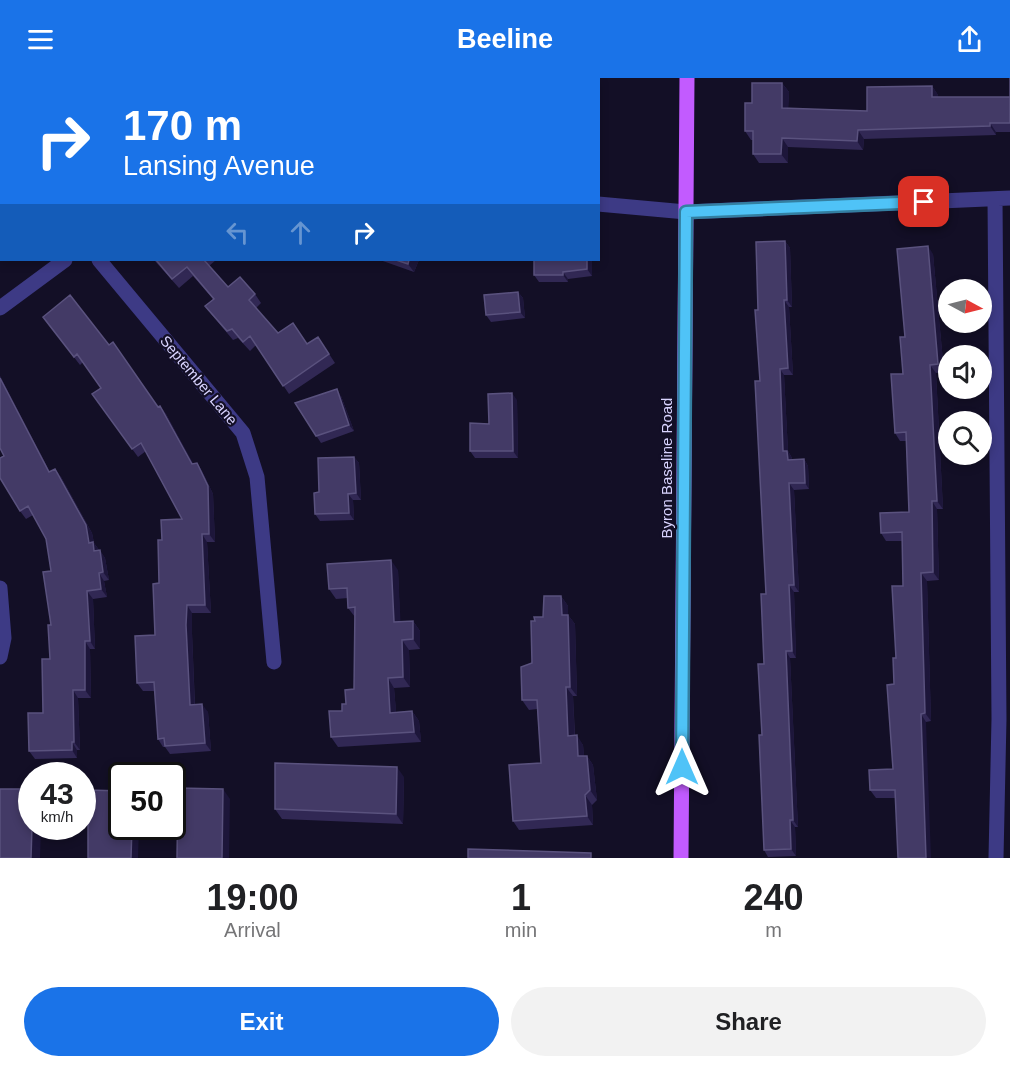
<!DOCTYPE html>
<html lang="en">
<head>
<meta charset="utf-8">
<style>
	:root { --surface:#fff; --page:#f2f2f2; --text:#202124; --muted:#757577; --accent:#1a73e8 }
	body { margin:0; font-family:Arial,sans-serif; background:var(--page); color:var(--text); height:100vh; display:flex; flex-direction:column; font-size:22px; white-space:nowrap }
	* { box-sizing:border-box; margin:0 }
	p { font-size:20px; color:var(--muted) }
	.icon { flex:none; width:33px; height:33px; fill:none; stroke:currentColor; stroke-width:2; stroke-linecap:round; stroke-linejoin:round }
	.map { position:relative; height:780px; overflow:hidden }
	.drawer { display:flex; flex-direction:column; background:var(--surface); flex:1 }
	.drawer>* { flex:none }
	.guide { position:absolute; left:0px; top:0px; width:600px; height:183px; box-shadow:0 3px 9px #0003; background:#1a73e8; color:#fff; overflow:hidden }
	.needle { width:39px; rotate:97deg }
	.fabs { position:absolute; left:938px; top:201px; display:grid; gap:12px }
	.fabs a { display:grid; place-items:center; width:54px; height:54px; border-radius:50%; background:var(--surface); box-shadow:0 3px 9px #0003; font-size:30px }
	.speed { position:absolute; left:18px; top:684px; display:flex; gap:12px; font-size:30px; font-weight:700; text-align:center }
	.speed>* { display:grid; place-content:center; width:78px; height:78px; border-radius:50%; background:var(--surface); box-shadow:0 3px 9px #0003; line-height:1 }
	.speed small { font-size:15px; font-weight:400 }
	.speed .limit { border:3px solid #111; border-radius:9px; background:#fff; color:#111 }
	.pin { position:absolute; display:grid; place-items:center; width:51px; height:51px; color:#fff; margin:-26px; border-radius:12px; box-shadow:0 3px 9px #0006 }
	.me { position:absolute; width:66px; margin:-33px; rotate:0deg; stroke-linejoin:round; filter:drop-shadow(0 0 4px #0008) }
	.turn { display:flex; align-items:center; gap:21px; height:126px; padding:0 24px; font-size:27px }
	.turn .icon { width:78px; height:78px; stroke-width:2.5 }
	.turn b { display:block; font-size:42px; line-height:51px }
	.lanes { display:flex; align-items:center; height:57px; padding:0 24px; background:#0003; justify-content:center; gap:30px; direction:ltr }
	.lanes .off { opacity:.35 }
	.eta { display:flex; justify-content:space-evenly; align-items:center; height:102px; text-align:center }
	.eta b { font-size:36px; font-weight:800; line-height:42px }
	.cta { display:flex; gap:12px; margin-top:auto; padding:12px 24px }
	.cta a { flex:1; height:69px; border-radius:36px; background:var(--accent); color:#fff; font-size:24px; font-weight:800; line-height:69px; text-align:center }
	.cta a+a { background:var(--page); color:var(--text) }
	header { display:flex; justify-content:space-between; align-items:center; height:78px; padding:0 24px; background:var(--accent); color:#fff; font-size:27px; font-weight:800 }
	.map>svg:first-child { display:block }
</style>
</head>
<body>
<header><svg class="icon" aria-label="menu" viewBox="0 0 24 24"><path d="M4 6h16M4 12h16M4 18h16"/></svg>Beeline<svg class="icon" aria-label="share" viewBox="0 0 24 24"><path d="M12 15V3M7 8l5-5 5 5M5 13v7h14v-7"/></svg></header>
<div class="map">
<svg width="1010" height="780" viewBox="0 0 1010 780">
	<rect width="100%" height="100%" fill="#130f26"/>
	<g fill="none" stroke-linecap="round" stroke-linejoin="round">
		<path stroke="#3d3a85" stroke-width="15" d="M279,0L281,2
			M0,62L2,64
			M995,121L999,641L996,780
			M598,126L686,134L1010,120
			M99,182L243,355L257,399L274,584
			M0,230L65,182
			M0,510L4,560L0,579"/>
		<path stroke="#c25bff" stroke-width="15" d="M681,780L687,0"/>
	</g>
	<path fill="#312854" d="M14,0H38L36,2H16Z
		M106,0H162L160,2H104Z
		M369,0H505H491V2L370,1Z
		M1010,0V54H996V57L864,61L863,72L788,69V85H759L753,76V62H751L745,53L752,25L782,5L789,14L788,30L867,33L932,8L938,17V19H1010Z
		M0,127L2,129V156L0,157Z
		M785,163L790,170L792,229H789L793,297H784L788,373L792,380V382L804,381L808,388L809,411L794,412L799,514H794L796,580H790L798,749H795L796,778L768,779L764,772L762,657L766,516L758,232Z
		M933,176L944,294L936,295L943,431H937L939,502L927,503L931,643L926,644L895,720H876L870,712L893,691L894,606L896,580L903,508L902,463H886L881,455L909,434L906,363H900L895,355L903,296L905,259Z
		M154,182H216L209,188L228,209L255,216L261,225L256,230L278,255L307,266L318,259L335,285L289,316L256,267L250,273L238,260L233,262L212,237L205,228L213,221L193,198L179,210Z
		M380,182H419L414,194Z
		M534,182H592V198L568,201V204H539L534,197Z
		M518,214L523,220L525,240L491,244L486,237Z
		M43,239L158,329L160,328L166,336L193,386L197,385L202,393L213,416L215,464H207L211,535H192V555L195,627L208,634L211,673L170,676L165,669H163L158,661L155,613H143L137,605L155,557L162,462L182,441L146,373L138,379L92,316L101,310L83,284L80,287Z
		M0,298L50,394L55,391L61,399L92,455L94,465L105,480L109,502L104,503L107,519L93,521L95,571H90L91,620H78L80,672H77V680L35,681L29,673L43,635L50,581L51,547V493L46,461L33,437L26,441L20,433L4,378L0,370Z
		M341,318L354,353L321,365L295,325Z
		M517,322L518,380H475L470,373L489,346Z
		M354,379L359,385L361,422H353L354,442L320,443L315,436L319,414Z
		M398,492L400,544L413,543L420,553V571L409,572L410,609L394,610L396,634L412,633L419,643L421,664L338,669L331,659L342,633L354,611L355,539L348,530V520L336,521L329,511Z
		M561,518L568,528V537L575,546L577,618H573L575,657L583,667L584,678H587L593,687L597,722L592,727L593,747L519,752L513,743L541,685L537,631L529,632L522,622L543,539Z
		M404,699L403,746L282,741L275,731Z"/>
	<path fill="#1d163a" d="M483,0H491V2H482Z
		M782,5L789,14L788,39L782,30Z
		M932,8L938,17L939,28L932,19Z
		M990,45L996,54V57L990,48Z
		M858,52L864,61L863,72L857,63Z
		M782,60L788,69V85L781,76Z
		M785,163L790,170L792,229L787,222Z
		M928,168L933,176L944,294L938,286Z
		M409,182H419L414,194L408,186Z
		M587,182H592V198L587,191Z
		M563,194L568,201V204L563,197Z
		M518,214L523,220L525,240L520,234Z
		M784,222L789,229L793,297L788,290Z
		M930,287L936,295L943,431L937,423Z
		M780,291L784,297L788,373L792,380L793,389L783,373Z
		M0,298L54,402L49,394L0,300Z
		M337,311L341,318L354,353L349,347Z
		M512,315L517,322L518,380L513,373Z
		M160,328L166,336L198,394L192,386Z
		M354,379L359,385L361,422L356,415Z
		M804,381L808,388L809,411L805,405Z
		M197,385L202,393L213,416L215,464L209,456Z
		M55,391L61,399L92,455L94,465L99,472L100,481L89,465Z
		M789,405L794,412L799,514L794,507Z
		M348,416L353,422L354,442L349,435Z
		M932,423L937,431L939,502L933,494Z
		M202,456L207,464L211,535L205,527Z
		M100,472L105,480L109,502L103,494Z
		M391,482L398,492L401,554L394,544Z
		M99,495L104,503L107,519L101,511Z
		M921,495L927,503L931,643L925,635Z
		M789,507L794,514L796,580L792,573Z
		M87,513L93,521L95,571L90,563Z
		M561,518L568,528V537L575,546L577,618L570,609L562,537Z
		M187,527L192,535V555L195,635L190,627L186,547Z
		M413,543L420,553V571L413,561Z
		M402,562L409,572L410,609L403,599Z
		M85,563L90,571L91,620L85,612Z
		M786,573L790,580L798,749L793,742Z
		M388,600L394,610L397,645L390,635Z
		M566,609L573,618L575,667L568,658Z
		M73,612L78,620L80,672L74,664Z
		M202,626L208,634L211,673L205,665Z
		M412,633L419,643L421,664L414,654Z
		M921,636L926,644L931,780H926Z
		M577,657L583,667L585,688L578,678Z
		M72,664L77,672V680L72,672Z
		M587,678L593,687L597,722L590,712Z
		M397,689L404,699L403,746L396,736Z
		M223,711L230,721L229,780H222Z
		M585,717L592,727L593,747L587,738Z
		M790,742L795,749L796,778L791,771Z
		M32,748H41L40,780H31Z
		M132,748H139L138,780H131Z"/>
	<path fill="#433a66" stroke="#5a527e" stroke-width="1.5" d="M106,0H145L146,2H104Z
		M384,0H483L482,2H388Z
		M515,0H579V2H515Z
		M1010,0V45H990V48L858,52L857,63L782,60L781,76H753V53H745V25H752V5H782V30L867,33V9L932,8V19H1010Z
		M0,127L2,129V142L0,143Z
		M785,163L787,222H784L788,290L780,291L783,373H787L788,382L804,381L805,405H789L794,507H789L792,573H786L793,742H790L791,771L764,772L759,657H762L758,586H764L761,516H766L755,303H760L755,232H758L756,164Z
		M928,168L938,286L930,287L937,423H932L933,494L921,495L925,635L921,636L926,780H898L895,712H870L869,692L893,691L887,607L894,606L893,580H896L892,508H903L902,454L881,455L880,435L909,434L906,354L895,355L891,296H903L900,259H905L897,171Z
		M156,182H204L228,209L240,199L255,216L249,222L278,255L293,245L307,266L318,259L329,276L283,308L250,258L243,264L232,251L227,253L205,228L214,221L187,189L172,201Z
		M396,182H409L408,186Z
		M534,182H587V191L563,194V197H534Z
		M518,214L520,234L486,237L484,217Z
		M70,217L109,267L113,264L158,329L160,328L192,386L197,385L208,408L209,456H202L205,527H187L186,547L190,627L202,626L205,665L165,668L164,660L158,661L154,604L137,605L135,558L155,557L153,506L159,505L158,462H162L161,442L182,441L141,365L132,371L92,316L101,310L77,276L74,279L43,239Z
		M0,300L49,394L55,391L86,447L89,465L93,464L94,473L100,472L103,494L99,495L101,511L87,513L90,563H85V612H73L74,664H72V672L29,673L28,635H43L42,581H50L48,547H51L43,494L51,493L46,461L28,428L20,433L0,400V380L4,378L0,370Z
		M337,311L349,347L316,358L295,325Z
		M512,315L513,373H470V345L489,346L488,316Z
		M354,379L356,415L348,416L349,435L315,436L314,415L319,414L318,380Z
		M391,482L394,544L413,543V561L402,562L403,599L388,600L390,635L412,633L414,654L331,659L329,633H342V626H346L345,612L354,611L355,529L348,530L347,510L329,511L327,486Z
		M544,518H561L562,537H568L570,609H566L568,658L577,657L578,678H587L590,712L585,717L587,738L513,743L509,687L541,685L537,622H522L521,589L532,585L531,543H535L534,539H543Z
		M275,685L397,689L396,736L275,731Z
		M178,710L223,711L222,780H177Z
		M0,711H32V748L31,780H0Z
		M88,712L122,713V748H132L131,780H88Z
		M468,771L591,775V780H468Z"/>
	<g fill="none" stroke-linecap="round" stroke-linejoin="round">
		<defs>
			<path id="route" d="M682,689L686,134L924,124"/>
		</defs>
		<use href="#route" stroke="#337fa1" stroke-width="15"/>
		<use href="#route" stroke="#4fc3f7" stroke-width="10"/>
	</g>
	<g text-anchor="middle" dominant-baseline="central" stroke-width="4.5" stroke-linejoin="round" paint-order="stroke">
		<g font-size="15" fill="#d9d4ff" stroke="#130f26">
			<text transform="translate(199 302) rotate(50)">September Lane</text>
			<text transform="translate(666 390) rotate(-90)">Byron Baseline Road</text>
		</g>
	</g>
</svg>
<div class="fabs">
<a><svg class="needle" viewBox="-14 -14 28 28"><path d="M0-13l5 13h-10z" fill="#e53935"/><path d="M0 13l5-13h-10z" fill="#757577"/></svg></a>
<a><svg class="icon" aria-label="sound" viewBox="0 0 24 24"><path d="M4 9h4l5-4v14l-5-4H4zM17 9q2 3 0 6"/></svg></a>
<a><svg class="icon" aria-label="search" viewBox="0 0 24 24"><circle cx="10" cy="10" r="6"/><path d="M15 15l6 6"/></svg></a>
</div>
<div class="speed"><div>43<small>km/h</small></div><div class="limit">50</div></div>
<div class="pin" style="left:924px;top:124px;background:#d93025"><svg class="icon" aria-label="arrive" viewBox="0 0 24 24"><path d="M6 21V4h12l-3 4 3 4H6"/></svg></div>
<svg class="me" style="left:682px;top:689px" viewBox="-20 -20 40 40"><path d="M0-17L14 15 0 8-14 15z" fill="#4fc3f7" stroke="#fff" stroke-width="4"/></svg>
<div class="guide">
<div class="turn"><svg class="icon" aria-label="right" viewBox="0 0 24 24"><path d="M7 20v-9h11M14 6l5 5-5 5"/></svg><div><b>170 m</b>Lansing Avenue</div></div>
<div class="lanes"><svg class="icon off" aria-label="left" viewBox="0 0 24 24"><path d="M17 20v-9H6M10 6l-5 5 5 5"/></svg><svg class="icon off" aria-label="ahead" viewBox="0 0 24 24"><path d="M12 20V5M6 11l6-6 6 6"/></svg><svg class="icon" aria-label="right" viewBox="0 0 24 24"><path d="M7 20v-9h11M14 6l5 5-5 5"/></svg></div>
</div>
</div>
<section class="drawer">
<div class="eta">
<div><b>19:00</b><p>Arrival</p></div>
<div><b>1</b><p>min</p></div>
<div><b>240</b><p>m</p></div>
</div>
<div class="cta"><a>Exit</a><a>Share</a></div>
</section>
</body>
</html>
